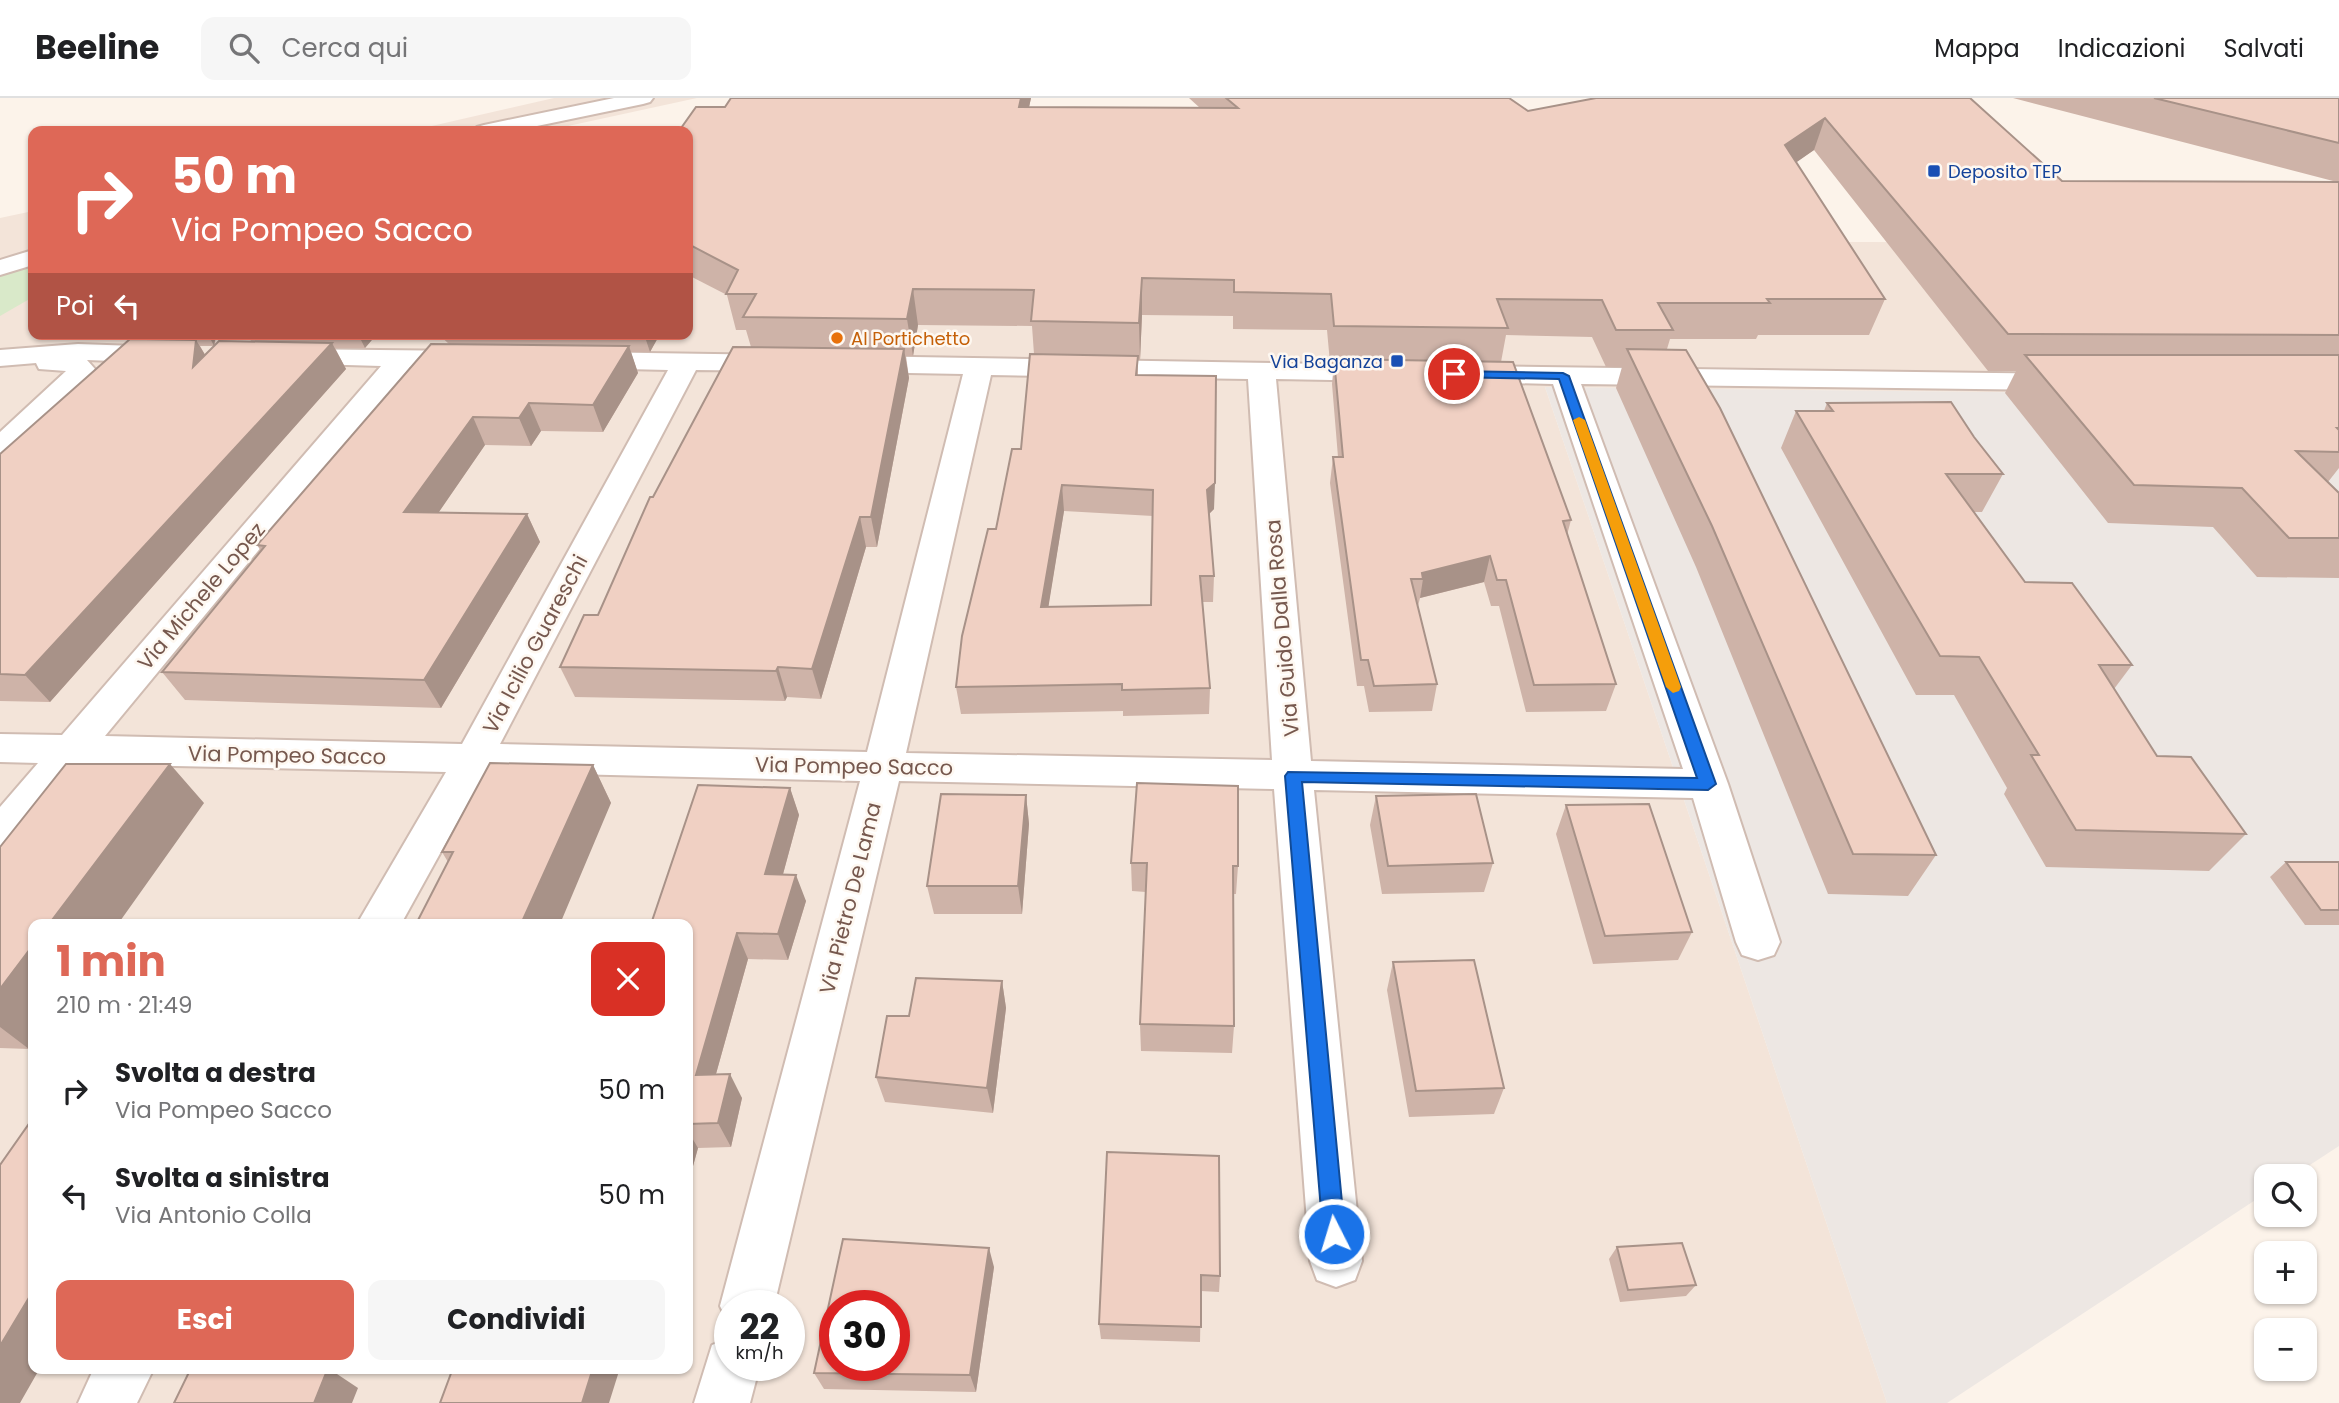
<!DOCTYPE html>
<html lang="it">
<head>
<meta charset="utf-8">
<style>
	:root { --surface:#fff; --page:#f6f6f6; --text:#202124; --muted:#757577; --line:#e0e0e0; --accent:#de6857 }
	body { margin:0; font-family:Poppins,sans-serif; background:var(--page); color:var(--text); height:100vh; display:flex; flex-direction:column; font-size:26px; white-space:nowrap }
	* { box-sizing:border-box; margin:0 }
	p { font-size:23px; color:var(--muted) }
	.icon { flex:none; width:38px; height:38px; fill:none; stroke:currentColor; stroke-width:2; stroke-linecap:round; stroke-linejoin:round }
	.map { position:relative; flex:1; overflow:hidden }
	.side { position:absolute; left:28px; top:821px; width:665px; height:455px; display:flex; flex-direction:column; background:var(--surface); border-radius:14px; box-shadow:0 2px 5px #0004 }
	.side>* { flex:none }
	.top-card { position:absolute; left:28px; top:28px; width:665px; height:214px; border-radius:14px; box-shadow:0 2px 5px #0004; background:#de6857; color:#fff; overflow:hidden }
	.fabs { position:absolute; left:2254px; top:1066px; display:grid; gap:14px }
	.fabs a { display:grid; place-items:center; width:63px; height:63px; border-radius:14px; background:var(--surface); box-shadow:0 2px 5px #0004; font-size:35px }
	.speed { position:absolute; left:714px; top:1192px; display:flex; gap:14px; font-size:35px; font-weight:700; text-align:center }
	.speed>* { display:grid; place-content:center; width:91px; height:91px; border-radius:50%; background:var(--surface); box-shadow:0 2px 5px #0004; line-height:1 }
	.speed small { font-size:18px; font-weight:400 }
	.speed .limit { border:10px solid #d22; background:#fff; color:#111 }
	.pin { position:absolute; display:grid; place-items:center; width:60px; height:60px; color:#fff; margin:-30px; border:4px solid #fff; border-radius:50%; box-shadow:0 2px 7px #0007 }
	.me { position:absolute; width:77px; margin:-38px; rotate:355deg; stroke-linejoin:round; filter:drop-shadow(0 0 5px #0008) }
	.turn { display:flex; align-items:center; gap:24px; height:147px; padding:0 28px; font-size:32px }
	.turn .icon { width:91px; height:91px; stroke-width:2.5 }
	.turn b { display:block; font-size:49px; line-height:60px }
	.then { display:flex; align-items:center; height:66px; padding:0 28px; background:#0003; gap:14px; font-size:26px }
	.round { display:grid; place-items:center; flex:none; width:74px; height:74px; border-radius:14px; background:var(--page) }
	.summary { display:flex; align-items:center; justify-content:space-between; height:119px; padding:0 28px }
	h1 { font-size:42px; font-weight:700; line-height:52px; color:var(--accent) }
	.primary-button { display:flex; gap:14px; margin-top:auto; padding:14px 28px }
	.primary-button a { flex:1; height:80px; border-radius:14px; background:var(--accent); color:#fff; font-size:28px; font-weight:700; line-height:80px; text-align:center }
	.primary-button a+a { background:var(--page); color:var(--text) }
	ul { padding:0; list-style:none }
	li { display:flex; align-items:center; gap:21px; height:105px; padding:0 28px }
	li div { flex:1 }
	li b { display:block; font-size:26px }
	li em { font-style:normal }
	header { display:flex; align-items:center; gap:42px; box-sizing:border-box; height:98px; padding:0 35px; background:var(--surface); border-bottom:2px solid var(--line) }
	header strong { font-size:33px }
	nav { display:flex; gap:38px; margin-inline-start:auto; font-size:24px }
	.search { width:490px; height:63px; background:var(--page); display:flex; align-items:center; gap:18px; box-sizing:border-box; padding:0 24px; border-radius:14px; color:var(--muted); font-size:26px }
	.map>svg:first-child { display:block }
</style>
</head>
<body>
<header>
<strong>Beeline</strong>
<div class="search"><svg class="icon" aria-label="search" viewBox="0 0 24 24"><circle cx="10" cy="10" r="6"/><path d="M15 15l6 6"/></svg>Cerca qui</div>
<nav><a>Mappa</a><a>Indicazioni</a><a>Salvati</a></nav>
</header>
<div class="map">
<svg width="2339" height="1305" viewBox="0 0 2339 1305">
	<rect width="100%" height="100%" fill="#fcf3ea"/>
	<path fill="#f3e4d9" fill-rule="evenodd" d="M554,0H697L545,33H410Z
		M33,113V236H688V158L1491,143L2243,145L2339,298L1545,289L1887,1305H0V120ZM33,826H688V1270H33ZM730,1208H789V1267H730ZM835,1208H894V1267H835Z"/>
	<path fill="#ede7e3" d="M1545,289L2339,298V1048L2293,1078H2266V1095L1947,1305H1887Z"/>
	<path fill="#d9e9c9" d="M33,164V199L0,218V179Z"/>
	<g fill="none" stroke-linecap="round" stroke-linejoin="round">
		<defs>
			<path id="minor" d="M614,0H653L650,4L643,6L513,33H474L477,29L484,27Z
				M33,152V167L0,177V162Z
				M78,246L164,249L174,251L178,257L174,263L164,265L87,262L95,271L81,292L11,356L0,359V334L66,273L39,271L36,265L0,268V252Z
				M287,251L472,253L482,255L486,261L482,267L472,269H410L105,638L462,646L668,272L581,270L571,268L567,262L571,256L581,254L776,257L786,259L790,265L786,271L776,273L696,272L500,646L867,654L963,276L854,274L844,272L840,266L844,260L854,258L1385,267L1395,269L1399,275L1395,281L1385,283L1276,281L1311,663L1683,671L1553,286L1466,284L1456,282L1452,276L1456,270L1466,268L2064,276L2074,278L2078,284L2074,290L2064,292L1581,286L1728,686L1780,844L1774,857L1758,862L1742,857L1736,844L1693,700L1314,692L1362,1163L1355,1182L1336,1189L1317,1182L1310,1163L1274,691L899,683L774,1208H730V1228L720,1208L860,683L485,674L401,826H357L446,674L83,666L14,748L0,753V709L38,665L0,664V636L62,637L381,268L277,265L273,259L277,253ZM991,277L1248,281L1272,662L906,655Z
				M730,1240V1267H760L750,1305H694L712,1247Z
				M94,1270H154L137,1305H78Z"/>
		</defs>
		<use href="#minor" stroke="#d0bcb2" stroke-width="4"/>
		<use href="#minor" fill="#fff" fill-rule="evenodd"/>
	</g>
	<path fill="#ceb3a8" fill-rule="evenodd" d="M1031,0L1029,9L1200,10L1189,0H1509L1528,13L1970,0L2062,83L2337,84L2013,0H2339V370L2328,384L2339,395V480L2257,479L2213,429L2108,425L2005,295L2016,273H1988L1814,52L1796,64L1885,201L1869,237H1758L1756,241H1670L1667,251L1936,757L1908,798L1828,796L1696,469L1616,290L1622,269H1606L1592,239L1506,237L1501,264L1571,422L1567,437L1616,586L1606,613L1526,614L1499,508H1491L1484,484L1420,500L1418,508L1437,586L1432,613L1369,614L1364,588H1357L1330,385L1333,359H1338L1332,286L1334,265H1330L1327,232L1233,231V218L1142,217L1140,262H1138V277L1214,411L1209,416L1214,478L1213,504H1202L1210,590L1209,616L1123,618V613L961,616L956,589L996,431L1021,351L1034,256L1032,228L918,227L913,258H906L909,280L877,449H866L821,601L787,599L785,603L575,599L560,569L598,517L653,399L751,249L746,232H736L727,197L692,179L688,187V33L725,9ZM1064,413L1153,418L1151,507L1048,509Z
		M148,236H216L215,247L251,243L247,236H377L365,250H335L346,271L50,604L0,603V356L151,241ZM200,248H214L205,257Z
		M438,236H660L650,254H631L638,275L603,334L541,333L531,348L485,347L438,415L527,416L540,444L441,610L185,602L162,574L261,453L257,447L449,246Z
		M1827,305L1974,339L2003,376L1982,414H1974L2025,484L2132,567L2114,591L2157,658L2246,736L2209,773L2046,769L2004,696L2007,690L1954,597H1916L1781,350L1796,313H1824Z
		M593,667L611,705L448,764L442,754Z
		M790,690L799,717L783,776L806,803L788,862L748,861L716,976L742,1000L731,1049L698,1050L688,1086V826Z
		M1026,697L1029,726L1022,816H934L927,788Z
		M1376,698L1493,765L1484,794L1382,796L1370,727Z
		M204,705L33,826V945L29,951L0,950V749Z
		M1566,707L1692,834L1678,862L1593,866L1556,736Z
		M2286,764H2339V827H2305L2270,779Z
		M1131,765L1238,768L1236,796H1233L1234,928L1232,955L1141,953L1140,926L1146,794L1132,793Z
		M1393,864L1504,990L1494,1016L1409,1019L1387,892Z
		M1002,883L1006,910L993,1015L885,1004L876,979L909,918Z
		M1107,1054L1220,1178L1219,1194L1201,1193L1200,1244L1101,1241L1099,1226Z
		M1617,1149L1696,1187L1686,1198L1620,1204L1609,1161Z
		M994,1169L976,1294L824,1291L814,1275Z"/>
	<path fill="#a89288" d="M1021,0H1031L1022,42L1019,9Z
		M1825,20L1814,52L1774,80L1785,47Z
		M688,163L692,179L688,187Z
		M1142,180V217L1140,262L1139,225Z
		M913,191L918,227L913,258L907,221Z
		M208,236H216L214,248Z
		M358,236H377L365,250Z
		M644,236H660L650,254Z
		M196,242L212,268L193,269Z
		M332,245L346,271L50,604L25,577Z
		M629,248L638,275L603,334L593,307Z
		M904,251L909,280L877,449L871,419Z
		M529,305L541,333L531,348L519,320Z
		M473,319L485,347L419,443L404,414Z
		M1215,385L1214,411L1206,419L1207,392Z
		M1062,387L1064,413L1044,536L1041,509Z
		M527,416L540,444L441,610L424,582Z
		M860,419L866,449L821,601L812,571Z
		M1490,458L1484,484L1420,500L1423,481L1422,475Z
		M778,569L787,599L785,603L776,573Z
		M170,666L204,705L118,826H49Z
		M593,667L611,705L560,826H521Z
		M790,690L799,717L776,802L765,776Z
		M1026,697L1029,726L1022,816L1018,788Z
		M796,777L806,803L788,862L778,836Z
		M737,835L748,861L709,1001L696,977Z
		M33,847V945L29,951L0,929V891Z
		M1002,883L1006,910L993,1015L987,990Z
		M730,976L742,1000L731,1049L718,1025Z
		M688,1033L698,1050L688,1086Z
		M989,1150L994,1169L976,1294L970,1277Z
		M33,1193V1270H40L20,1305H0V1248Z
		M328,1270L358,1290L352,1305H314Z
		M593,1270H620L609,1305H582Z"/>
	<path fill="#f0d0c3" stroke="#a89288" stroke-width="2" fill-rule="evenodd" d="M731,0H1021L1019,9L1238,10L1226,0H1509L1528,13L1596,0H1970L2062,83L2339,84V237L2008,236L1825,20L1785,47L1885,201H1767L1770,205H1658L1673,232H1616L1602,202L1497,201L1508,230L1334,228L1331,196L1234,194V182L1142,180L1139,225L1031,223L1034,192L913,191L907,221L743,219L756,196H726L738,172L688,146V33H679L696,9H725Z
		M2154,0H2339V45Z
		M130,241L196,242L193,269L219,243L332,245L25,577L0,576V356Z
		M431,246L629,248L593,307L529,305L519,320L473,319L404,414L527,416L424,582L162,574L265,448L257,447Z
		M733,249L904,251L871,419H860L812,571L778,569L776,573L560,569L584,517H598L650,399H653Z
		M1627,251L1686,252L1720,310L1936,757L1853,756L1712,428Z
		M1030,256L1138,258L1136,277L1216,278L1215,385L1207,392L1214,478H1200L1210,590L1122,592V586L956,589L962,538L988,431H996L1012,351H1021ZM1062,387L1153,392L1151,507L1041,509Z
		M2025,257H2339V330H2337L2339,332V354L2296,353L2339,395V440H2289L2242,390L2134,387Z
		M1334,261L1513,264L1571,422L1563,423L1616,586L1534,587L1506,482H1497L1490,458L1422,475L1423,481H1411L1437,586L1374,588L1368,562H1361L1333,359H1343Z
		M1951,304L1974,339L2003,376H1946L2025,484L2072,485L2132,567H2099L2157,658L2191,659L2246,736L2076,732L2031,657H2039L1979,559L1940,558L1796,313H1833L1827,305Z
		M490,665L593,667L521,826H416L453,754H442Z
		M66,666H170L49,826H33V847L0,891V749Z
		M1137,685L1238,688V768H1233L1234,928L1140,926L1147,765H1131Z
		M698,687L790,690L765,776L796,777L778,836L737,835L696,977L730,976L718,1025L688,1026V826H651Z
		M941,696L1026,697L1018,788H927Z
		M1476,696L1493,765L1388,768L1376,698Z
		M1649,706L1692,834L1605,838L1566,707Z
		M2286,764H2339V812H2321Z
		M1474,862L1504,990L1416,993L1393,864Z
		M916,880L1002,883L987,990L876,979L887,918H909Z
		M33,1020V1193L0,1248V1067Z
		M1107,1054L1219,1058L1220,1178L1201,1177V1229L1099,1226Z
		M843,1141L989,1150L970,1277L814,1275ZM835,1208H894V1267H835Z
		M1682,1145L1696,1187L1628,1192L1617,1149Z
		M191,1270H328L314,1305H174Z
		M453,1270H593L582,1305H440Z"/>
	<path fill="#1a73e8" stroke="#114b97" stroke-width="2" d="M1454,273L1563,275L1569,278L1716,686L1708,692L1302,684L1345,1136L1341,1144L1334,1147L1326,1144L1323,1136L1285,678L1288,674L1697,680L1559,281L1449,279V274Z"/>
	<path fill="#f59e0b" d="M1579,319L1585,322L1681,589L1679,593L1673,595L1666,589L1573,322Z"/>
	<g fill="#1a4fb4" stroke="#fef8f1" stroke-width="2.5">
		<rect x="1927" y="66" width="14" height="14" rx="3.5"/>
		<rect x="1390" y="256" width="14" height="14" rx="3.5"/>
	</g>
	<circle fill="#e8710a" stroke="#fef8f1" stroke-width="2.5" cx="837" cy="240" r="7"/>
	<g text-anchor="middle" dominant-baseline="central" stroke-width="5" stroke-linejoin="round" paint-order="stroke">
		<g font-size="18" fill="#164399" stroke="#fef8f1" text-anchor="start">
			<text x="1948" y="73">Deposito TEP</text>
			<text x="1383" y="263" text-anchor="end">Via Baganza</text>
		</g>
		<g font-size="18" fill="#c56008" stroke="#fef8f1" text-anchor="start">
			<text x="851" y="240">Al Portichetto</text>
		</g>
		<g font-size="21" fill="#76584e" stroke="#fef8f1">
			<text transform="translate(201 498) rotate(-50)">Via Michele Lopez</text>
			<text transform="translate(1282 530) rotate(-95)">Via Guido Dalla Rosa</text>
			<text transform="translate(535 546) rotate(-62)">Via Icilio Guareschi</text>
			<text transform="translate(287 657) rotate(1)">Via Pompeo Sacco</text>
			<text transform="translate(854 668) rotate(1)">Via Pompeo Sacco</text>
			<text transform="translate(850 800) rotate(-76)">Via Pietro De Lama</text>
		</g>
	</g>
</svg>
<div class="fabs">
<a><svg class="icon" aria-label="search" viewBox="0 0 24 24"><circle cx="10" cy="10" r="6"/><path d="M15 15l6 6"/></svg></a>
<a>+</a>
<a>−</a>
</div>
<div class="speed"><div>22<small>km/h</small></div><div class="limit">30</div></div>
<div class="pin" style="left:1454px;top:276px;background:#d93025"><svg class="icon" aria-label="arrive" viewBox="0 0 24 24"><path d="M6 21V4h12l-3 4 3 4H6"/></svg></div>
<svg class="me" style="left:1334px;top:1136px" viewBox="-20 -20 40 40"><circle r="17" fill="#1a73e8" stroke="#fff" stroke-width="3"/><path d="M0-11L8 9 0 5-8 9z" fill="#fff"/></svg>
<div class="top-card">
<div class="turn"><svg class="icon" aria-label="right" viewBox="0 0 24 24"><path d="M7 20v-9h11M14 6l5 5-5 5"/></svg><div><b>50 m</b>Via Pompeo Sacco</div></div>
<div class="then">Poi<svg class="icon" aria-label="left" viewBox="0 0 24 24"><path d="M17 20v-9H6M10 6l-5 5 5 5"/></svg></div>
</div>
<section class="side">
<div class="summary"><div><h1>1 min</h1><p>210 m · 21:49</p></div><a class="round" style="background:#d93025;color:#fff"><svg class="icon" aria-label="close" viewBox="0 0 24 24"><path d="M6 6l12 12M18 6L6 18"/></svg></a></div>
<ul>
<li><svg class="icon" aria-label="right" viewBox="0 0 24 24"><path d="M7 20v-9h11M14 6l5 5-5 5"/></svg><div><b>Svolta a destra</b><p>Via Pompeo Sacco</p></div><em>50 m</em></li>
<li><svg class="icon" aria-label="left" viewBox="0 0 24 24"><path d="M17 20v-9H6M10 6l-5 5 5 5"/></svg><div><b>Svolta a sinistra</b><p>Via Antonio Colla</p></div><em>50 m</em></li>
</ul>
<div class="primary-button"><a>Esci</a><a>Condividi</a></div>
</section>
</div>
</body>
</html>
